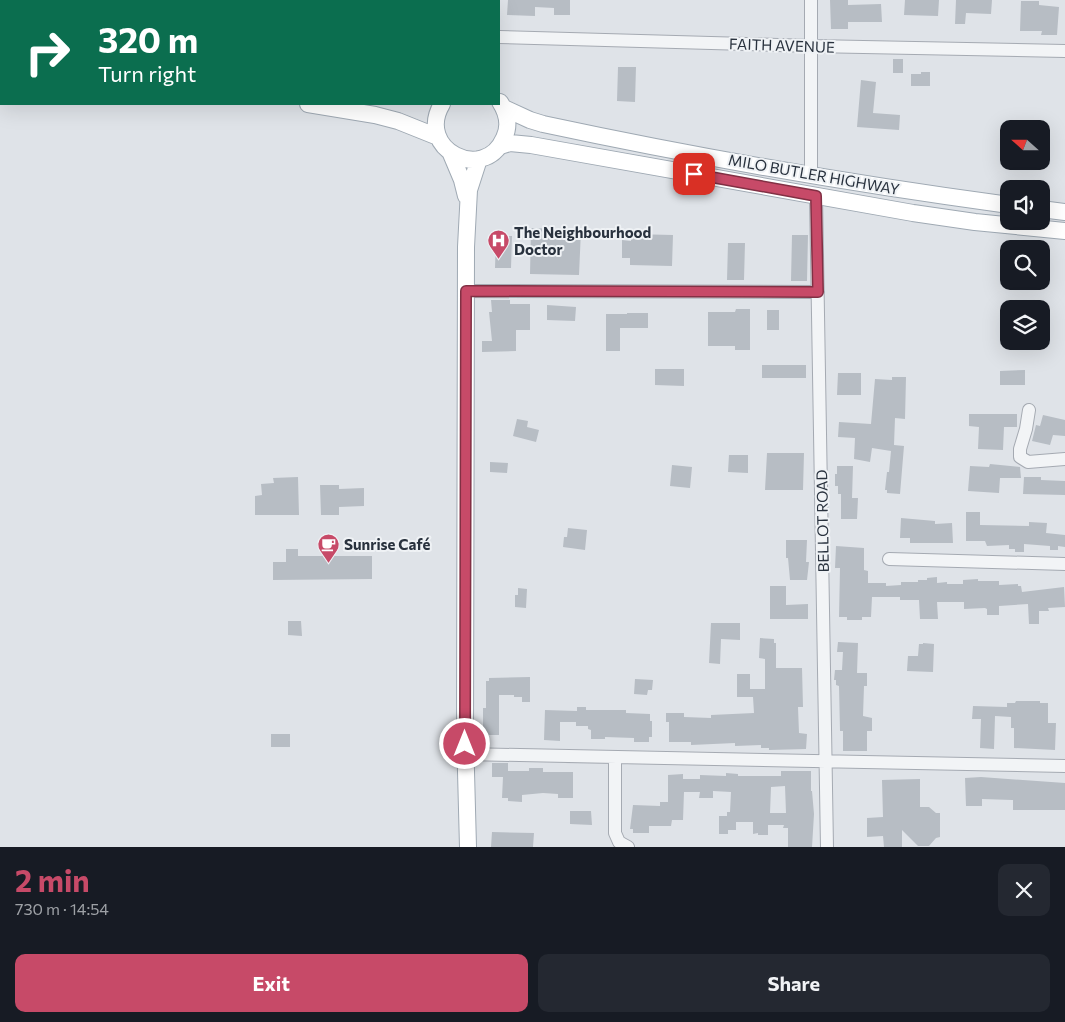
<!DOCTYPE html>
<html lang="en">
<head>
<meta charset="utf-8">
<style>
	:root { --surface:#171b24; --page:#242831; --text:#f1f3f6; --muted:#9ea1a6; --accent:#c74a68 }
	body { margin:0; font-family:Commissioner,sans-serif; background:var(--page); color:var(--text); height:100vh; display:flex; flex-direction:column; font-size:19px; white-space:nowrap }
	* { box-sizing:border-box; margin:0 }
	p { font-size:16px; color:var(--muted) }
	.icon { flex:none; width:28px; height:28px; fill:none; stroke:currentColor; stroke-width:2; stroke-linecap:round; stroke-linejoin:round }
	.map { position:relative; height:847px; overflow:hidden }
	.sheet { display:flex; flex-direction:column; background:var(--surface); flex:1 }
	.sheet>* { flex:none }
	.hud { position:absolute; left:0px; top:0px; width:500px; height:105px; box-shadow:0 5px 20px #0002; background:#0b6e4f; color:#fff; overflow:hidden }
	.needle { width:32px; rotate:291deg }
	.buttons { position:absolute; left:1000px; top:120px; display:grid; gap:10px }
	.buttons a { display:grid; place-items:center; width:50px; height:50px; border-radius:10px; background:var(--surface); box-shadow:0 5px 20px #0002; font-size:25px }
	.pin { position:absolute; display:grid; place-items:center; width:42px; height:42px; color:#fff; margin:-21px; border-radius:10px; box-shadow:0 2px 8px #0006 }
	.me { position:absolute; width:55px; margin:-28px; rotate:0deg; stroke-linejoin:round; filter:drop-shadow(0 0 4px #0008) }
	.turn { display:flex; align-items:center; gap:18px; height:105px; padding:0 15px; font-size:22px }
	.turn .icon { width:65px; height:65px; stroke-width:2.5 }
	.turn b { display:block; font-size:35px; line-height:42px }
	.round { display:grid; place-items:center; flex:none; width:52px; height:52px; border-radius:10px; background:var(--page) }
	.summary { display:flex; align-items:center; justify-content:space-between; height:85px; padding:0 15px }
	h1 { font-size:30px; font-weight:700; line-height:38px; color:var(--accent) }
	.primary-button { display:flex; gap:10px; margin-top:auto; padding:10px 15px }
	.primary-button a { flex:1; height:58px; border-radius:10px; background:var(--accent); color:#fff; font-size:20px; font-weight:700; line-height:58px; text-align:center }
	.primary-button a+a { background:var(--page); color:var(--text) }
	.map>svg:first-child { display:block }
</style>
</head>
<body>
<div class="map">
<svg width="1065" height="847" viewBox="0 0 1065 847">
	<rect width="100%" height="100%" fill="#dfe3e8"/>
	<path fill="#b7bdc4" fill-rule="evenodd" d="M508,0H570V15H554V8L535,7V16L507,15Z
		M830,0H848V5L881,4L882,22H848V29H831Z
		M905,0H939L938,16L904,15Z
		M956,0H992L991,14L966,13L965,24H955Z
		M1021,1H1039V5L1059,7L1057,35H1041L1042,31H1020Z
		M893,59H903V73H893Z
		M618,67H636L635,102L617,101Z
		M921,72H930V86H911V74H921Z
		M861,80L876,82L873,113L900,115L899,130L857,127Z
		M531,228L581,230L579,275L530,274Z
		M631,234L673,235L672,266L630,265V258H622V240L631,241Z
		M792,235H808L807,281H791Z
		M496,236H512L511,268H495Z
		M728,243H745L744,280H727Z
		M491,300H510V304H530V330H516V351L482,352V341H492L489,312H492Z
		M547,305L576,307L575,321L547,320Z
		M736,309H750V350H735V346H708V312H735Z
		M767,310H779V330H767Z
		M627,313H648V328H620V351H606V314H627Z
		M762,365H806V378H762Z
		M655,369H684V386L655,385Z
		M1025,370V385H1000V371Z
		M838,373H861V395H837Z
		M892,377H906L905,419L895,418L894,445L904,446L900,494L887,493V490H885L887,472H889L891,451L872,448L870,462L854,459L855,438L838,437L839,422L871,424L875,379L892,380Z
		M969,414H1017V427H1004L1003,450L978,449L979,427L969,426Z
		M1043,415L1065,420V436L1053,435L1050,445L1032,441L1036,425L1040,426Z
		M517,419L528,421L527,427L539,430L536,442L513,436Z
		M767,453H804L803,490H765Z
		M729,455H748V473L728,472Z
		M490,462L508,463L507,473L490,472Z
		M990,464L1020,467L1021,478H1000L999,493L968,491L970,466L989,467Z
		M672,465L692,467L690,488L670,486Z
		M837,466H853L852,498H858L857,519H841V494H838V486H835V474H837Z
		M298,477L299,515H255V496L262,495L261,484L274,483L273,478Z
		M1024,477H1041V480L1065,481V495L1023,494Z
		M320,485H339V489L364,488V506L339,507V515H321Z
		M966,512H980V525L1029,526V522L1047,523L1046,533L1065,535V547L1058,546V550H1050V546L1024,544V552H1015V549H1009V545L987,546L985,541H966Z
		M901,518L935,521V524L952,523L953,543H910V538H900Z
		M568,528L587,530L585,550L563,547L564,537H567Z
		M786,540H807L806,562H809L807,580H790L788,558H786Z
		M836,546L864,548V570L868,571V583H886V586L901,585V582H918V580H927V578L937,577V583L947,582V584H963V580L978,579V581H999V585L1018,584V586H1021L1022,592L1064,587L1065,607L1048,608L1049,611H1039V624H1029L1028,604L999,606V615H987V609L985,608L964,609V602H937L938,619H920L919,600H900V597H872L871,617H862V620H847V617H839L840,568H835Z
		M286,549H298V556H372V579L273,580V562H286Z
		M770,586H786V605L808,604V619H770Z
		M518,588L527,589L526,608L515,607V595H518Z
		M288,621H301L302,636L288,635Z
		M711,623H740V640L721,639L720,664L709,663Z
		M760,638L774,639V643H776V668H802L803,707H798L799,733L807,734L806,749L769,750V748H761V745L735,746V743L691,745V742H669V722H666V713H684V717L711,718V715L754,713L753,697H737V674H750V689H765V659L759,658Z
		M838,642L858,643L857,673H867V686H864L863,716L872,718V731H867V751H843V731H840L839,686L836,685V680H834L835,670H842L843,652H837Z
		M923,643L934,644L933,672L907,671L908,656H918L919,644H923Z
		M530,677V702H522V697H514V695H499V735H483V708H486V681H489V678Z
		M635,679L653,680L652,690H648L647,695L634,694Z
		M1016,701H1040V703H1048V723H1056L1055,750L1014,748V728H1011V717L995,716L994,749L980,748L981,719H972L973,706L1007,707V703H1015Z
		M577,707H586V710H626V713L650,714V721H652V737H649V742H634V738L605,737V739H591V730L588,729V726H576V722H560V741L544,740L545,710L577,711Z
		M271,734H290V747H271Z
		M492,763H508V771H529V768H543V772H573V798H558V794L543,793L522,795V802L508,801V798H502L503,777H492Z
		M781,771H811V791H812L814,814L812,847H788V828H783L784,825H768V835H758V833L753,834V822H736V830H728V834H719V816H727V812H730L731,792L713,791V798H699L700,792H684L683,820H672L671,826H649V833H633V829H630L633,805L660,806V802H668V775L683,774V779H700V775L726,776V773L738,774V776H781ZM785,786L786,813H770L771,787Z
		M981,777L1065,783V810H1013V800H1012L982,799V806H966L965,778Z
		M920,779V807H929L936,813H940V837L936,838L929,846H918L902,830V847H884L883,836L867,837V818L883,817L882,780Z
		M570,811H591L592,825L570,824Z
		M492,832L534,833L533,847H491Z"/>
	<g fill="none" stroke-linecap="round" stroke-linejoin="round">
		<defs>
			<path id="minor" d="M469,1V0
				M499,37L812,46L1065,51
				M811,175V0
				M816,196L827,847
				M466,291L818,292
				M1029,410L1026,429L1020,449V457L1028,462L1065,459
				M889,559L1065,564
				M465,754L1065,766
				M615,757V833L619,842L628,847"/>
			<path id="major" d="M0,30H1
				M0,51H1
				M308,104L375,115L398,121L438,137
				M442,104C415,149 484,184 504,138C510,126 507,113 500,102
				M504,108L530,120L543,124C697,157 853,184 1009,205
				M500,146L510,143L531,145L913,213L975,222L1065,231
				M451,154L462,180L466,196
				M1041,209L1065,212
				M468,847L465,734L466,247L469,190L479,159"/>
		</defs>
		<use href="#minor" stroke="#a5aab2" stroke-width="14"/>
		<use href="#major" stroke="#9fa9b3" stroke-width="18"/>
		<use href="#minor" stroke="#f2f4f6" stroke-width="12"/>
		<use href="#major" stroke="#fff" stroke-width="16"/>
	</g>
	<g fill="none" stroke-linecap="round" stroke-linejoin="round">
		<defs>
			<path id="route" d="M465,744L466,291L818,292L816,196L694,174"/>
		</defs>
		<use href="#route" stroke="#813044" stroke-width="12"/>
		<use href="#route" stroke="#c74a68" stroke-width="9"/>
	</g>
	<defs>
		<symbol id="hospital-pin" viewBox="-11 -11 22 30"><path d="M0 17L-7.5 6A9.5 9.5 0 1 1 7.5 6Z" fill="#c74a68" stroke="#eff2f5"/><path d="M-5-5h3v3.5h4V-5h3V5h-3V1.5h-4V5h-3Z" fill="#fff"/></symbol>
		<symbol id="cafe-pin" viewBox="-11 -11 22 30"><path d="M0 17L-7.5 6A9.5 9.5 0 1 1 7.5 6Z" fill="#c74a68" stroke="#eff2f5"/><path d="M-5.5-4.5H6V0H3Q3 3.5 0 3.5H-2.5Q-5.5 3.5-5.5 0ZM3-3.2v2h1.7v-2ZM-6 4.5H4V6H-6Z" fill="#fff"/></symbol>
	</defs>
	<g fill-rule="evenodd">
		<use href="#hospital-pin" x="486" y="228" width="25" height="34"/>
		<use href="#cafe-pin" x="316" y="532" width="25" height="34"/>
	</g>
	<g text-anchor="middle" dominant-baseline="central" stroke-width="4" stroke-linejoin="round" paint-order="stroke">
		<g font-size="15" fill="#29323e" stroke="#eff2f5">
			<text transform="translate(782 45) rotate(2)">FAITH AVENUE</text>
			<text transform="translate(814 174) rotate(10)">MILO BUTLER HIGHWAY</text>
			<text transform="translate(822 521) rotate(-91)">BELLOT ROAD</text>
		</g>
		<g font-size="15" font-weight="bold" fill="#29323e" stroke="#eff2f5" text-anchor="start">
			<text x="514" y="232">The Neighbourhood<tspan x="514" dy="17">Doctor</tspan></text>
			<text x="344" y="544">Sunrise Café</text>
		</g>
	</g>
</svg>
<div class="buttons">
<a><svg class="needle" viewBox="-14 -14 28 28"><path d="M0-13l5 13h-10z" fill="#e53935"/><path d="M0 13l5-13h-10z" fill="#9ea1a6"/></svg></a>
<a><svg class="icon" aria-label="sound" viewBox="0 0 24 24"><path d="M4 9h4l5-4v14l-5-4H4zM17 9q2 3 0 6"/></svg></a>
<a><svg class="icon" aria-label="search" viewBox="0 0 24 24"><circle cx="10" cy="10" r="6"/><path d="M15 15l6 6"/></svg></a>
<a><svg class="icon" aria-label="layers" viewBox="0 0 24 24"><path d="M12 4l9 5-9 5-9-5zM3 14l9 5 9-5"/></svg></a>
</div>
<div class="pin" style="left:694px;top:174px;background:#d93025"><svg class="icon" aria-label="arrive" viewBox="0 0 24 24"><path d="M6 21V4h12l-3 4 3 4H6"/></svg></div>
<svg class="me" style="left:465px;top:744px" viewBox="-20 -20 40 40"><circle r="17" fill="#c74a68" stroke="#fff" stroke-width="3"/><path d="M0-11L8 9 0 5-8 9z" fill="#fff"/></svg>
<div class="hud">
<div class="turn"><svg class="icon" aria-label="right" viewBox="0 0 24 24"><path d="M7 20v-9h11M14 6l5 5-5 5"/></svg><div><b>320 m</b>Turn right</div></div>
</div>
</div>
<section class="sheet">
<div class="summary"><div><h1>2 min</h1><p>730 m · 14:54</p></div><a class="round"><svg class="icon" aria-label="close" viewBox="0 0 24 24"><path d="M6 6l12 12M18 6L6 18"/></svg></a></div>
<div class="primary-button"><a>Exit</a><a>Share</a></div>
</section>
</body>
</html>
